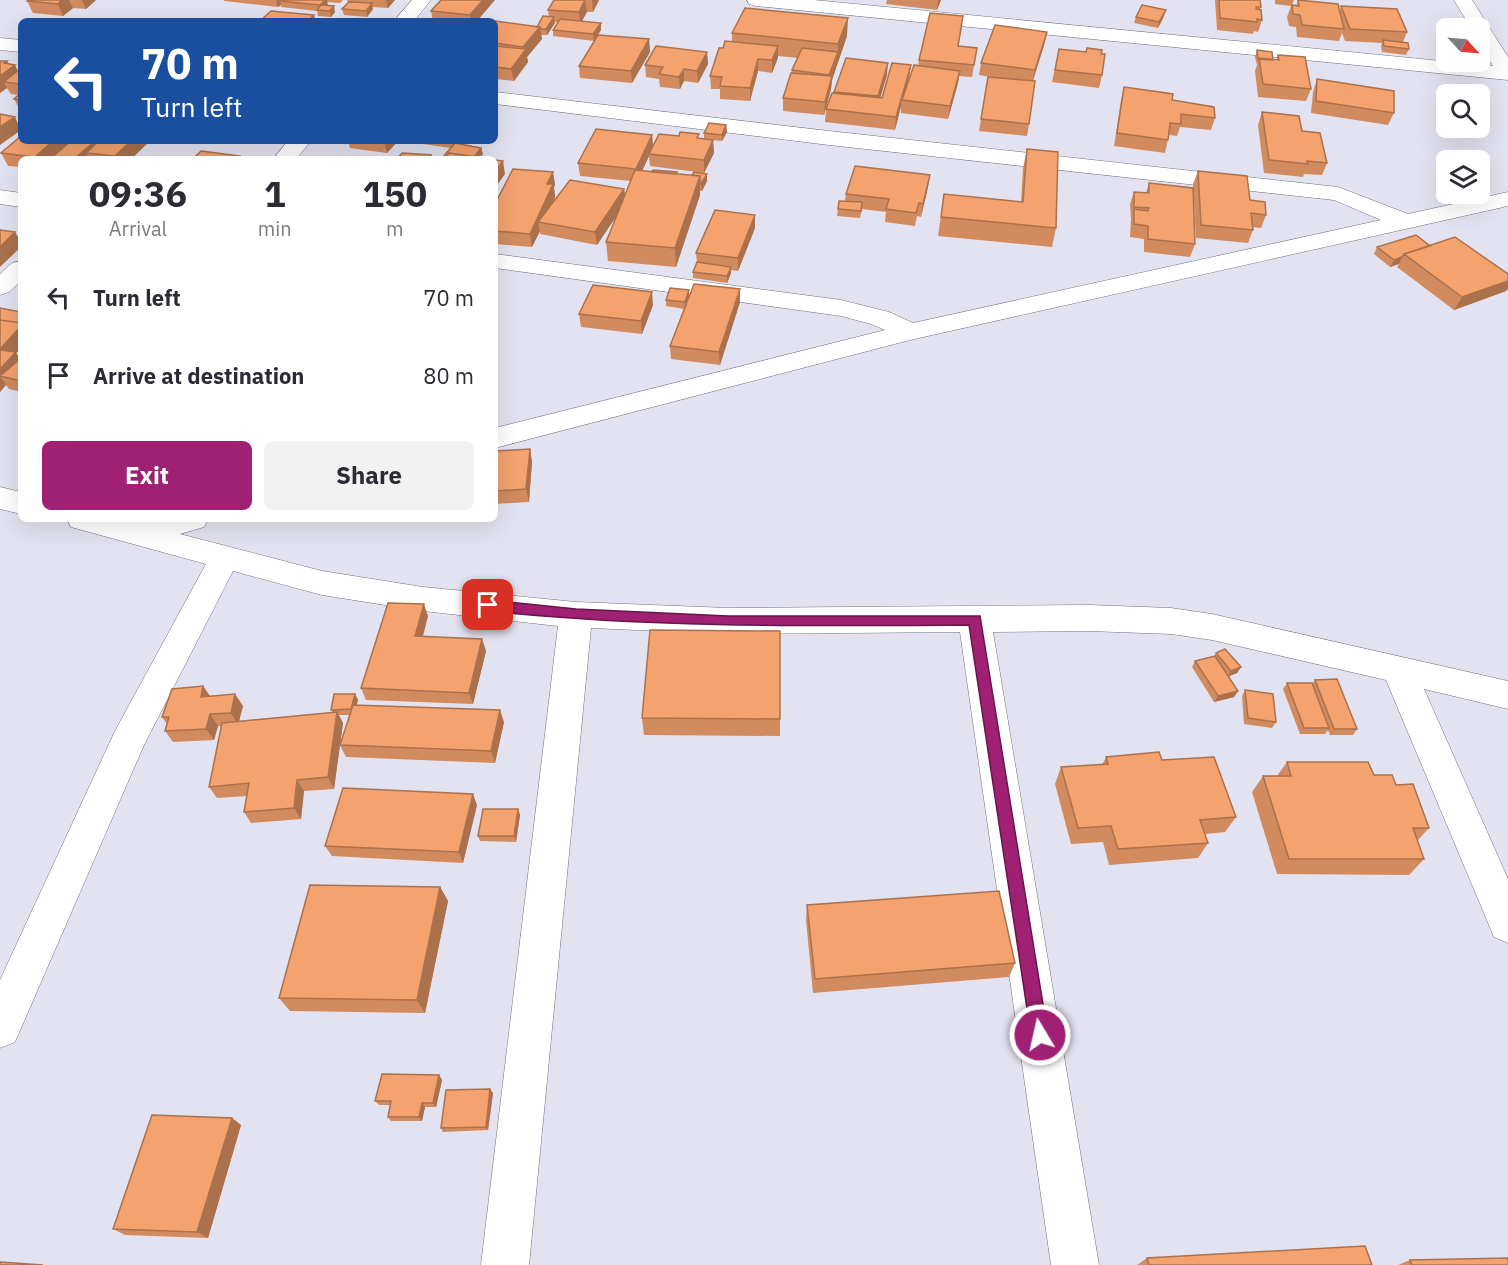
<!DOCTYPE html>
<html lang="en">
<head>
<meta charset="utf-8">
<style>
	:root { --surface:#fff; --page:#f2f2f3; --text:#2b2b33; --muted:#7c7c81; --accent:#a02173 }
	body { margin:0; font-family:"IBM Plex Sans",sans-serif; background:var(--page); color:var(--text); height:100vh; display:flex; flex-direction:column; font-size:22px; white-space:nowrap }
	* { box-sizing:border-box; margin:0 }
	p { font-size:20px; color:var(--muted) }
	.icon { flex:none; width:33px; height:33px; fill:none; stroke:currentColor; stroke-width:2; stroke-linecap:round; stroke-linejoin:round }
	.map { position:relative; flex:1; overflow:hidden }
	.details { position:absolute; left:18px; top:156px; width:480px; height:366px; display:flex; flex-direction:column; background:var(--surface); border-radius:9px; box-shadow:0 6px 24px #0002 }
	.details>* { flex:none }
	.banner { position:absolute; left:18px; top:18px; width:480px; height:126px; border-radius:9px; box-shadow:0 6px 24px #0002; background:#1a4fa0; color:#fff; overflow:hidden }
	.needle { width:39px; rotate:116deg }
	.controls { position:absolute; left:1436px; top:18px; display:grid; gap:12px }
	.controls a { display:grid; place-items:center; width:54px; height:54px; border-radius:9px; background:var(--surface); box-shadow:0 6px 24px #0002; font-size:30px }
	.pin { position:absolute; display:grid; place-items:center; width:51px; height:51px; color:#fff; margin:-26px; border-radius:12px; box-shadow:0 3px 9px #0006 }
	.me { position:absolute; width:66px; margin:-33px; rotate:351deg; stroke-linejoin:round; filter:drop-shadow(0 0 4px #0008) }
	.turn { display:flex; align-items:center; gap:21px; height:126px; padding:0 24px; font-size:27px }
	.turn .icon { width:78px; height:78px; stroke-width:2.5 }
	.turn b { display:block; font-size:42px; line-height:51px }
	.eta { display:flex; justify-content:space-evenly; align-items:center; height:102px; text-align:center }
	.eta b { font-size:36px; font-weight:700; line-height:42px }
	.action { display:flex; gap:12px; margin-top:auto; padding:12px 24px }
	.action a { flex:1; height:69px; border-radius:9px; background:var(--accent); color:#fff; font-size:24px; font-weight:700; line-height:69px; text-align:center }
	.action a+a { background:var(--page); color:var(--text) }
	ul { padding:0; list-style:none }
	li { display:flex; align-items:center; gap:18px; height:78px; padding:0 24px }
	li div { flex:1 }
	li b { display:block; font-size:22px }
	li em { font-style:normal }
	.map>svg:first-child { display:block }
</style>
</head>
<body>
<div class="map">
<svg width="1508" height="1265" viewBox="0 0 1508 1265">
	<rect width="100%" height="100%" fill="#e3e2f0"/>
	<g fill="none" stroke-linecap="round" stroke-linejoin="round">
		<defs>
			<path id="minor" d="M412,0H431L414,21H394Z
				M747,0H814L1493,66L1479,43V28H1471L1454,0H1472L1508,57V80L756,6L749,4Z
				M0,38L21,40V52L0,50Z
				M495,92L829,131L1338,187L1408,214L1508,192V206L910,340L495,448V428L885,330L871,324L841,316L495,268V254L841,300L889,312L913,323L1381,220L1334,200L829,145L495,104Z
				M288,141H311L296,159H273Z
				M0,190L21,193V207L0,204Z
				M21,261V281L9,292L0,295V274L12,263Z
				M0,487L21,492V514L0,509Z
				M67,519H124L137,522L150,519H208L204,527L180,534L322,571L423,587L576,602L728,608L1089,605L1171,608L1212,614L1508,681V709L1424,689L1508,879V943L1494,937L1386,680L1212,640L1171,634L1089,631L993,632L1099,1265H1051L960,632L728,634L591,628L529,1265H481L558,626L423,611L322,595L233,571L144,745L15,1042L0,1048V980L115,731L206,564L71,527Z"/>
		</defs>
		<use href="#minor" stroke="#72717d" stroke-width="1"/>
		<use href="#minor" fill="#fff" fill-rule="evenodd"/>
	</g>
	<path fill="#d28b5f" d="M28,0H96L86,9L73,8L63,16L33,13L27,1Z
		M224,0H343L340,3L327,2V6L335,12L331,17L318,16L317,11L281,7V5L278,7L224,1Z
		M347,0H395L388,8L372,7L373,9L367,17L344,15L342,9L348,3Z
		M441,0L479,19L492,21H433L431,11Z
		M554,0H599L593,12H587L582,21L601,23V30L598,35L649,39L650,52L632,83L580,78L579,66L594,41L553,36V30L558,22H554L555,23L547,35H541L542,39L527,57L528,62L514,81L495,79V21L537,27L549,17L548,10Z
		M887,0H941L937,10L886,4Z
		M1215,0H1260L1261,7L1260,10L1262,20L1258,32L1254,31L1253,34L1217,30Z
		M1275,0H1294L1292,5L1296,6L1298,0L1340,10L1341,6L1407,32L1403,42L1409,49L1406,55L1382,52L1381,46L1382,43L1345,41L1342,33L1339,41L1297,37L1296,27L1289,26L1287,17L1291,6L1275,4Z
		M1164,16L1158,28L1134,23L1136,17Z
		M962,28L958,46L975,60L972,77L959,76L958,83L948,119L901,113V106L895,130L825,122L826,109L834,92L887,75L880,98H882L911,65L909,77L907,86L918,66L919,60Z
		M1047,32L1044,45L1033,81L1029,124L1027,136L979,131L988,77L996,78L979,75L981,63Z
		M732,33L847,36L832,80L831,89L824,115L783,111V98L792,70L798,58L778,56L772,73L758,71L750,101L720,99V89H711L710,76L723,48L732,42Z
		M1059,49L1101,54L1102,75L1099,88L1052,82Z
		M1257,50L1273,60H1276L1278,55L1311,89L1306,101L1258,97L1255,71L1257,65L1255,57Z
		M707,52L708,64L698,83L684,81L680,89L660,87L659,79L646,77L645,65Z
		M0,61L9,64L18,71L21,68V112L14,99L18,95L11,94L7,88L0,93Z
		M1317,79L1394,113L1388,125L1311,113L1313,92Z
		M1124,87L1172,100L1215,118L1211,130L1180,127L1177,136L1169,135L1165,153L1114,146L1121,100Z
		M1262,112L1302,131L1327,163L1322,175L1304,174L1303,177L1264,173L1258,125Z
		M726,125L727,132L722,141L713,140L714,153L704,173L650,166L649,156L642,171L677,174L707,181L702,191H700V195L676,267L608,261L606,242L617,214L597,245L540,234V231L532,247L495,244V204L553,172L555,185L554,187L555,197L554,201L624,189L625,195L631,181L580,176L578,163L652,135L653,146L699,138L704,139V133Z
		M21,141H150L131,159H21V167L8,166L1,153Z
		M348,141H398L387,153L350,148Z
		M422,141H461L458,144L481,148L483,154L444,159L443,157L451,148L423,144Z
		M1027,149L1056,228L1052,247L938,236L944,194L1021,202L1023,168Z
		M1198,171L1250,200L1266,215L1261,228L1252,227L1253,230L1248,243L1196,238L1193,184Z
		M1149,183L1195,244L1190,257L1144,252V239L1130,237L1131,219L1130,204L1134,192L1146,193Z
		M928,187L921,217L917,216L915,226L885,222L886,212L862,209L860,218L837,216L838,209L845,201L846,194Z
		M755,228L738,271L731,270V273L727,283L693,278V272L697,263L696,253Z
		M1430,246L1506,291L1454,310L1397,267L1399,264L1390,267L1374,254L1377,247Z
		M689,295L740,302L720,365L671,359L670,346L684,309L666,306V300Z
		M653,305L642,334L581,327L579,314Z
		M0,308L21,312V348L16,353L20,359L21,358V392L9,389L6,385L0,392Z
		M530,449L532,462L529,502L495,504V451Z
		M428,616L423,637L482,639L486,651L473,704L366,700L361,688Z
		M1216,653L1241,667L1237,673L1228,676L1238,691L1234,697L1214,702L1192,667L1195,661L1214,656Z
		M1315,680L1357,729L1353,735H1330L1328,730L1325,734H1300L1283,689L1287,683L1312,684Z
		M203,686L210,696L243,706L239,721L332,712L331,710L355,694L358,700L356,705L504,722L495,763L346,757L340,745L350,715H339L343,723L334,789L304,791L301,819L251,823L244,812L247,796L217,798L209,787L221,726H218L214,740L173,742L165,731L167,724L162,717Z
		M1245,690L1276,722L1272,728L1244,724L1242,696Z
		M642,718L780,719V736L644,735Z
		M1106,757L1162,760L1236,817L1225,832L1205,834L1208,843L1198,858L1109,865L1103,842L1071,844L1055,784L1061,767L1102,765Z
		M1287,762L1374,775L1396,785L1429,828L1417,841L1424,859L1409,875L1277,874L1252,792L1263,776H1277Z
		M477,805L463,863L332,856L325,846Z
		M518,809L520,815L516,842L480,841L478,836Z
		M440,887L448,901L425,1013L290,1011L279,998Z
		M807,905L1015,963L1009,977L813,993L806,920Z
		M439,1075L442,1080L436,1107H425L422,1121H391L388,1117L390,1105H379L375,1101Z
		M493,1093L488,1130L443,1132L441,1128Z
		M232,1118L241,1125L208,1238L125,1235L113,1229Z
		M1147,1258L1372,1265H1137Z
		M1410,1260L1508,1265H1398Z"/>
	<path fill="#ab714d" d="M62,0H69L73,8L63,16L58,4Z
		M82,0H96L86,9Z
		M278,0H286L280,1L281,5L278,7L276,1Z
		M325,0H327L328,5L322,12L320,5Z
		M386,0H395L388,8Z
		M483,0H495L477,21H471L470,15Z
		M585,0L587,12L580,24L579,12Z
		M592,0H599L593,12Z
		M938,0H941L937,10Z
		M372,3L373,9L367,17L366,11Z
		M334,6L335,12L331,17L330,11Z
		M1166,10L1164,16L1158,28L1159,22Z
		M314,15L316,21H308Z
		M554,17L555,23L547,35L546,29Z
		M848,18L847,36L832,80L831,89L824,115L825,102L829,87V75L838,54V44Z
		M601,23V30L594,41L593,34Z
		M540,27L542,39L527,57L528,62L514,81L511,69L524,52L523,47Z
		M1047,32L1044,45L1032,83L1035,70Z
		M649,39L650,52L632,83L631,71Z
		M778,46V58L772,73V60Z
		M707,52L708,64L698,83L697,71Z
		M758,59V71L750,101V88Z
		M7,61L11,68L15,65L21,77L4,82L7,88L0,93V76L4,63Z
		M888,63L887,75L877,109L878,96Z
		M911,65L909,77L903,100H902L901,106L895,130L896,117Z
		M684,69V81L680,89L679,77Z
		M960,71L958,83L948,119L950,106Z
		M15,117L21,130L0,145V127Z
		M726,125L727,132L722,141V135Z
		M652,135L653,148L649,154V156L637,182L636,169Z
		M713,140L714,153L704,173V160Z
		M53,141H74L54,159H36L35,157Z
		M95,141H116L86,153L89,159H74Z
		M131,141H150L131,159H116L115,156Z
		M384,141H398L387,153Z
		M453,141H461L455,148Z
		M481,148L483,154L479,159H472Z
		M503,161L505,174L495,188V171Z
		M553,172L555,185L554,187L555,197L544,223L538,222L540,231L532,247L530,234L547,184Z
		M707,174V181L702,191L701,184Z
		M930,175L928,187L921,217L923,204Z
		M700,176V195L676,267L675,248Z
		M624,189L626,202L597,245L595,232Z
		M755,215V228L738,271V258Z
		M15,232L21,242V247L0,267V247Z
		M1402,257L1399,264L1390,267L1394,260Z
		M731,267V273L727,283V276Z
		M1508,281V289L1506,291L1454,310L1462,297Z
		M740,289V302L720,365L719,352Z
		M689,290V296L685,309V302Z
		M652,292L653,305L642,334L641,321Z
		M21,326V348L16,353L21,360L0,376L6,385L0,392V349Z
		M530,449L532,462L529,502L526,489Z
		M424,604L428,616L419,649L415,636Z
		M482,639L486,651L473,704L469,693Z
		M1241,667L1237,673L1227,677L1231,671Z
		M203,686L211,698L201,697Z
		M1238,691L1234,697L1214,702L1218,696Z
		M235,694L243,706L238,725L231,713Z
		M355,694L358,700L354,715L351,709Z
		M500,710L504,722L495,763L491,751Z
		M337,712L343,723L334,789L328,777Z
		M210,714L218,726L214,740L206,729Z
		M297,780L304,791L301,819L294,808Z
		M473,794L477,805L463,863L459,852Z
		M518,809L520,815L516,842L514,836Z
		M440,887L448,901L425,1013L417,1000Z
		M439,1075L442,1080L436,1107L433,1103Z
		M490,1089L493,1093L488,1130L486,1127Z
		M422,1103L425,1107L422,1121L419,1117Z
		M232,1118L241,1125L208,1238L197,1232Z"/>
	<path fill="#f4a26e" stroke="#ab714d" stroke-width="1.5" d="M28,0H62L58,4L27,1Z
		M281,0H325L320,5L280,1Z
		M441,0H483L470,15L431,11Z
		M554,0H585L579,12L548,10Z
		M1219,0H1260L1261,7H1256V9L1261,10L1262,20L1257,19V22L1220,18Z
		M1298,0L1338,4L1344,29L1302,25L1300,15L1293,14L1292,5L1299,6Z
		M349,2L372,3L366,11L342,9Z
		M321,5L334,6L330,11L317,10Z
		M1142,5L1166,10L1159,22L1136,17Z
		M1341,6L1397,9L1407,32L1350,29Z
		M745,8L848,18L838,44L732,33Z
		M271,11L314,15L308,21H260Z
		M930,13L963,16L958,46L977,48L974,65L919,60Z
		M543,16L554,17L546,29H540V27H537Z
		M479,19L492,21H477Z
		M560,19L601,23L593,34L553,30Z
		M495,21L540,27L523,47L495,43Z
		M995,25L1047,32L1035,70L981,63Z
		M598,35L649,39L631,71L579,66Z
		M1383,40L1408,43L1409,49L1384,46Z
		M725,41L778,46L772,60L758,59L750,88L720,86L722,77L710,76L719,48H723Z
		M495,46L526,49L511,69L495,67Z
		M656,46L707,52L697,71L684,69L679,77L659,74L663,67L645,65Z
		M802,48L838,52L829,75L792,70Z
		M1087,48L1102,50L1101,54H1105L1102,75L1055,70L1059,49L1086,52Z
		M1257,50L1272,52L1273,60L1258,59Z
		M1278,55L1305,57L1311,89L1263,84L1259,58L1279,60Z
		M846,58L888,63L878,96L834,92Z
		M0,61H7L4,63L15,65L0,76Z
		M892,63L911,65L896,117L826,109L832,93L882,98Z
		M914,65L960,71L950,106L902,100Z
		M21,68V84L4,82Z
		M791,73L832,76L825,102L783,98Z
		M988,77L1035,81L1029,124L981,119Z
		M1317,79L1394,91V113L1316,101Z
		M1124,87L1173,94L1172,100L1214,107L1215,118L1181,114V124L1170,123L1168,140L1117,133Z
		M21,93V100L14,99Z
		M1262,112L1299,116L1302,131L1320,133L1327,163L1307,161L1308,164L1269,160Z
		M0,114L15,117L0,127Z
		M709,123L726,125L722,135L704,133Z
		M596,129L652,135L636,169L578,163Z
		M680,132L699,134L697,138L713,140L704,160L649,154L659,134L679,136Z
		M21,136V141H53L35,157L1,153Z
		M71,141H95L74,159H50Z
		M99,141H131L115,156L86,153Z
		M455,143L481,148L474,157L449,153L446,157H443Z
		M1027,149L1058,152L1056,228L941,217L944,194L1023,202Z
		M201,151L240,156L238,159H193Z
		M402,153L431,155L428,159H397Z
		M449,153L489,159H444Z
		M495,160L503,161L495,171Z
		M855,166L930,175L923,204L919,203L916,213L886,209L889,199L846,194Z
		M513,169L553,172L547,184H553L530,234L495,231V204Z
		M635,170L700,176L675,248L606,242Z
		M653,170L677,172L676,174L652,172Z
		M1198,171L1247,176L1250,200L1265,202L1266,215L1251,213L1253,230L1201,225Z
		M694,172L707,174L701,184H700V176L692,175Z
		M570,180L624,189L595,232L538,222Z
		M1149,183L1193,188L1195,244L1148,239V226L1134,224V209L1148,211L1149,208L1134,207V192L1149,193Z
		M839,201L862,202L861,211L838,209Z
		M715,210L755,215L738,258L696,253Z
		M0,230L15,232L0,247Z
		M1416,235L1430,246L1404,254L1402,257L1394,260L1377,247Z
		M1455,237L1508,274V281L1462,297L1404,254Z
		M697,262L731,267L727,276L693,272Z
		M694,284L740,289L719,352L670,346Z
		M593,285L652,292L641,321L579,314Z
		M670,288L689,290L685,302L666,300Z
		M0,308L21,312V323L0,320Z
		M0,320L21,323V326L0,349Z
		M0,350L16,352L0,369Z
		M21,358V381L0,376Z
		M530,449L526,489L495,491V451Z
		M388,603L424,604L415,636L482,639L469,693L361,688Z
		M650,630L780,631V719L642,718Z
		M1225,649L1241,667L1231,671L1216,653Z
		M1215,656L1238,691L1218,696L1195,661Z
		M1337,679L1357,729H1334L1315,680Z
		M1287,683H1312L1329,728H1304Z
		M203,686L201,697L235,694L231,713L210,714L206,729L165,731L169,717H162L172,689Z
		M1245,690L1273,694L1276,722L1248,718Z
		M334,694H355L351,709L331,710Z
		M353,705L500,710L491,751L340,745Z
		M337,712L328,777L297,780L294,808L244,812L249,783L209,787L222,723Z
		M1159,752L1162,760L1214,757L1236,817L1200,820L1208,843L1118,849L1111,826L1078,828L1061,767L1108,764L1106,757Z
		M1287,762H1368L1374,775H1392L1396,785L1413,784L1429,828H1413L1424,859H1289L1263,776H1291Z
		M343,788L473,794L459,852L325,846Z
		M483,809H518L514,836H478Z
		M310,885L440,887L417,1000L279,998Z
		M999,891L1015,963L815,979L807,905Z
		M382,1074L439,1075L433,1103H422L419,1117H388L391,1101H375Z
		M490,1089L486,1127L441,1128L446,1090Z
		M152,1115L232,1118L197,1232L113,1229Z
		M1365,1246L1372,1265H1149L1147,1258Z
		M1508,1258V1265H1412L1410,1260Z
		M0,1262L43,1265H0Z"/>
	<path fill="#a02173" stroke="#68154b" stroke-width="1.5" d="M488,600L576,609L728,616H980L1048,1035L1046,1041L1040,1043L1033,1041L1031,1035L969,625C808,626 650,628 488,611L482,605Z"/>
</svg>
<div class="controls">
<a><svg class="needle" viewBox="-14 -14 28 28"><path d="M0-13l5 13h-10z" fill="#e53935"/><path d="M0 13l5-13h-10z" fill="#7c7c81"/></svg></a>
<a><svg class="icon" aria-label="search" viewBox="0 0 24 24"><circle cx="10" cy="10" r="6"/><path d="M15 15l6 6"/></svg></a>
<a><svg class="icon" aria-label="layers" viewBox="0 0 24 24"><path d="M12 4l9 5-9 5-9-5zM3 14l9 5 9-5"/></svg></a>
</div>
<div class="pin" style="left:488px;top:605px;background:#d93025"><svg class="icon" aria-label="arrive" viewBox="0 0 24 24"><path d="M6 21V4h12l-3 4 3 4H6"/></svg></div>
<svg class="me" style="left:1040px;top:1035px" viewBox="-20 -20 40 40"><circle r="17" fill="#a02173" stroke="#fff" stroke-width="3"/><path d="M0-11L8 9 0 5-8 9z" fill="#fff"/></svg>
<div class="banner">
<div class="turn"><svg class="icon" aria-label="left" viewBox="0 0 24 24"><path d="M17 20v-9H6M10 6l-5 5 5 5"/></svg><div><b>70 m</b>Turn left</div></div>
</div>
<section class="details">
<div class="eta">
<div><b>09:36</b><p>Arrival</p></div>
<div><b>1</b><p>min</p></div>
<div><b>150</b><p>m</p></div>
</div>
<ul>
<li><svg class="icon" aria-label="left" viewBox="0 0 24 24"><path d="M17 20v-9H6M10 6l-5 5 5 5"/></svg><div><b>Turn left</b></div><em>70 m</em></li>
<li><svg class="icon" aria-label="arrive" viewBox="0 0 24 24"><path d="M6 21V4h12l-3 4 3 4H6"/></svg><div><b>Arrive at destination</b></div><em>80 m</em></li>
</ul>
<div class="action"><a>Exit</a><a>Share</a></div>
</section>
</div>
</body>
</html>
